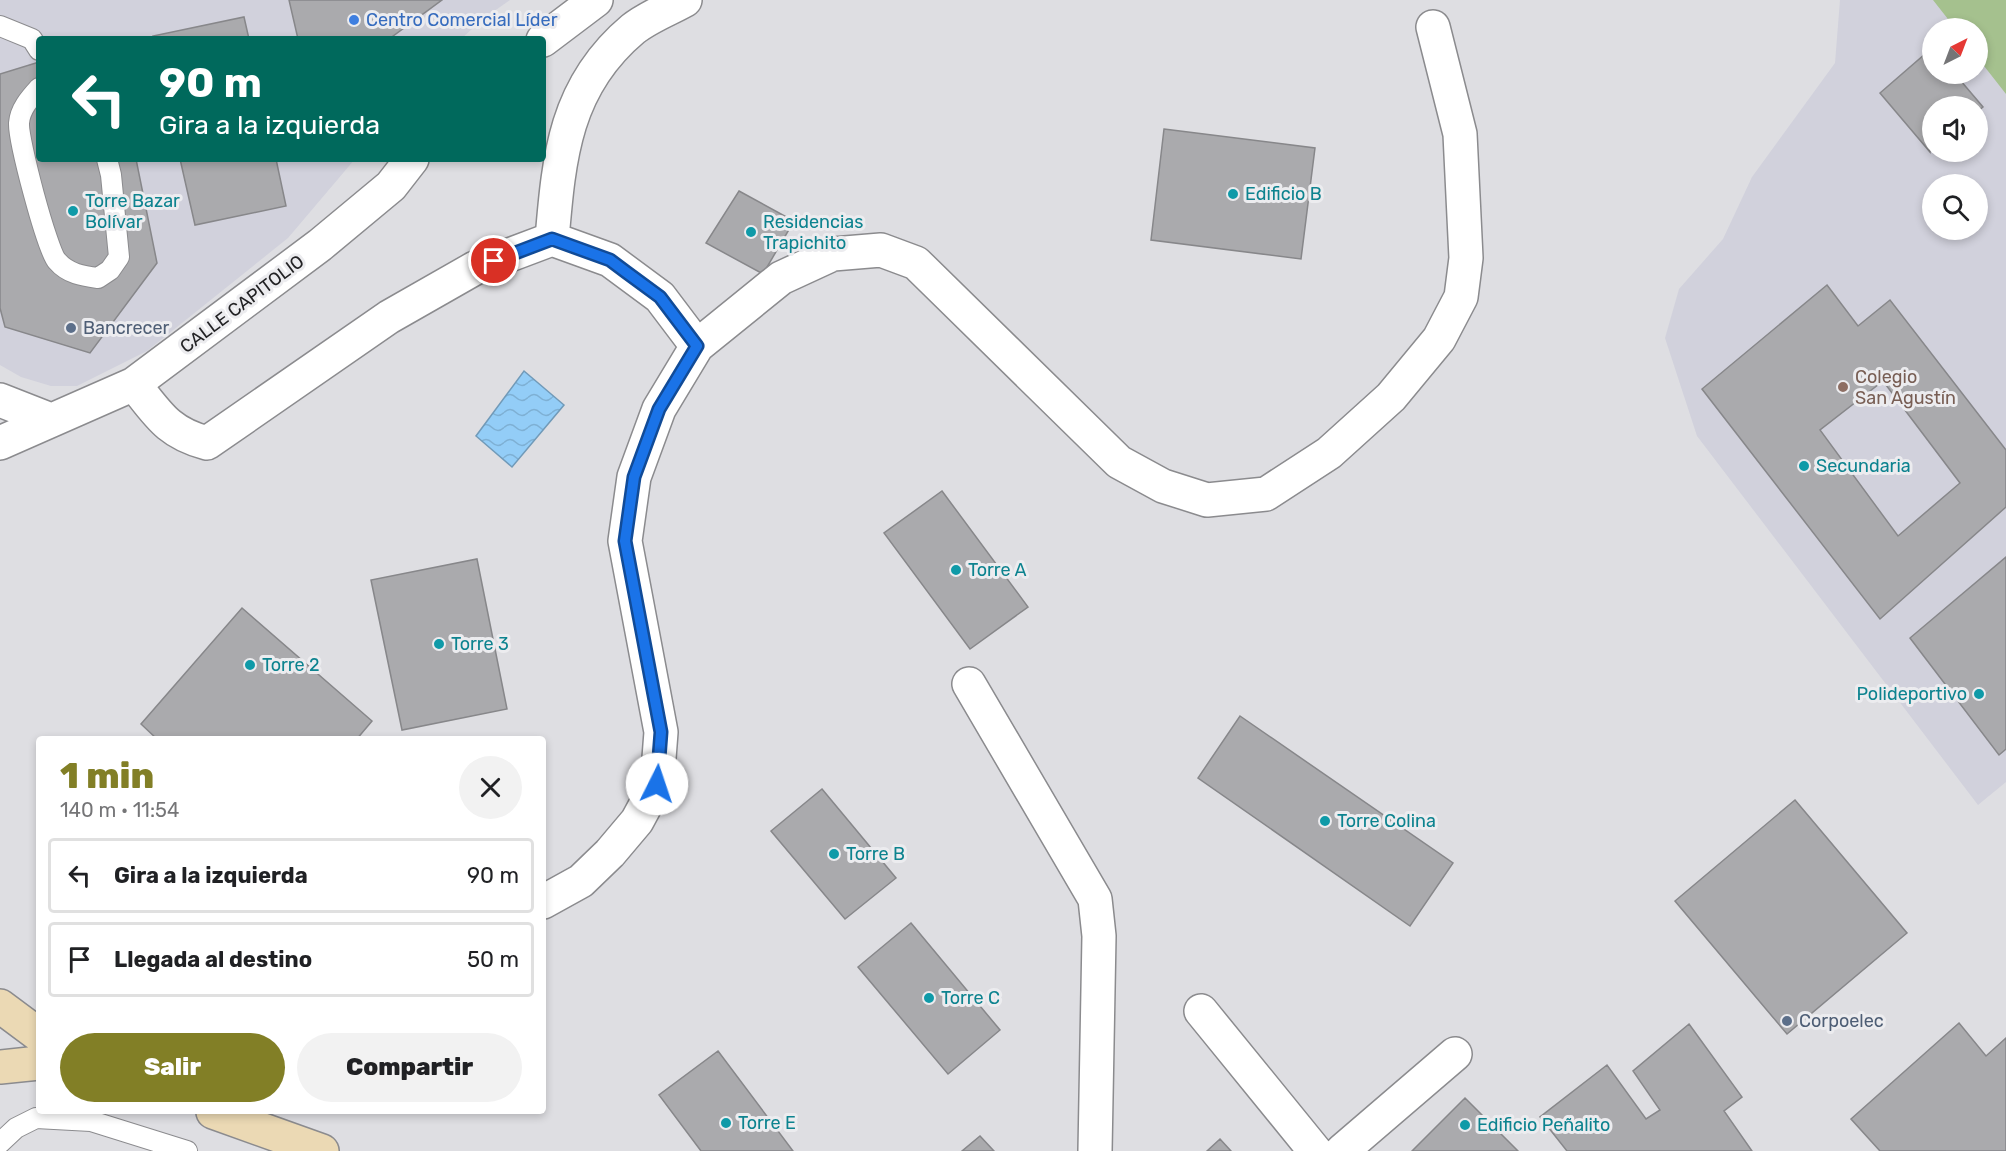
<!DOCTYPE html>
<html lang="es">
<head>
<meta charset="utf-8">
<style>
	:root { --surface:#fff; --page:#f2f2f2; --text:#202124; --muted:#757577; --line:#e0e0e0; --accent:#827f26 }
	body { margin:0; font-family:Rubik,sans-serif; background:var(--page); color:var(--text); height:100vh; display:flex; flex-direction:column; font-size:22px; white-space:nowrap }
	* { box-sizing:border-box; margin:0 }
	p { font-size:20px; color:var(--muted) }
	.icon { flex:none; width:33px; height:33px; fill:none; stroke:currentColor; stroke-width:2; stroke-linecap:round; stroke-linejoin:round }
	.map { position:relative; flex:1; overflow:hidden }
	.panel { position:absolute; left:36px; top:736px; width:510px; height:378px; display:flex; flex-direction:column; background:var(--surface); border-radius:6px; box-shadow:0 3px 9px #0003 }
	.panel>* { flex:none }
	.top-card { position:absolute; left:36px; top:36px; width:510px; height:126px; border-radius:6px; box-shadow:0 3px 9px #0003; background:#00695c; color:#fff; overflow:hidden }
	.needle { width:39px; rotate:42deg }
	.tools { position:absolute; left:1922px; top:18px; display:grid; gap:12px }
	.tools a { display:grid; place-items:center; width:66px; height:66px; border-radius:50%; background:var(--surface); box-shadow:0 3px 9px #0003; font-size:30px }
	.pin { position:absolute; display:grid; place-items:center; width:51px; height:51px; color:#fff; margin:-26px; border:3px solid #fff; border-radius:50%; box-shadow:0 2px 6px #0007 }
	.me { position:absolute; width:66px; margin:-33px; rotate:4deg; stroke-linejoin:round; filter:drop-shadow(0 0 4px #0008) }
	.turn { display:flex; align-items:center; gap:21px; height:126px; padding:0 24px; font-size:27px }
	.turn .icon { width:78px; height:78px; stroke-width:2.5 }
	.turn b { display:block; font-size:42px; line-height:51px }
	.round { display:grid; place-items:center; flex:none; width:63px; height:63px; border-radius:32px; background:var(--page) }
	.overview { display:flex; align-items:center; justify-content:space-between; height:102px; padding:0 24px }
	h1 { font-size:36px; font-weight:800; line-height:45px; color:var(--accent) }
	.action { display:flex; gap:12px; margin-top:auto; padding:12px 24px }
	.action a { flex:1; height:69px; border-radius:36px; background:var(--accent); color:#fff; font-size:24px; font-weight:800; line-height:69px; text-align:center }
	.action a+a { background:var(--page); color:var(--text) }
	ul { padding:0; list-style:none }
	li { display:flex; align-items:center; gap:18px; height:75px; margin:0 12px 9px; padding:0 12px; border:3px solid var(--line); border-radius:6px }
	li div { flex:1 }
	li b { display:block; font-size:22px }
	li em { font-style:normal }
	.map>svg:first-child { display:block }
</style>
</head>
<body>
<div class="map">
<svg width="2006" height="1151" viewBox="0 0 2006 1151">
	<defs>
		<pattern id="water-waves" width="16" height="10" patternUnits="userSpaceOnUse" patternTransform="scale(1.5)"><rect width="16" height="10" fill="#93cdf7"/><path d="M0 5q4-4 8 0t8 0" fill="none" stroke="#7eb0d4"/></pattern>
	</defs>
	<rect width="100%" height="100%" fill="#dedee2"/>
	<path fill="#d1d1dc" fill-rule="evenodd" d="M0,0H510L483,19L461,39H39V159H355L288,238L147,351L77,386H51L21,377L0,365Z
		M1840,0H2006V782L1978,805L1697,436L1665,338L1679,289L1723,239L1752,177L1835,63ZM1932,28H1977V74H1932ZM1932,106H1977V152H1932ZM1932,184H1977V230H1932Z"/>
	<path fill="#a5c18e" d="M1933,0H2006V94L1977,57V28H1955Z"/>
	<path fill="url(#water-waves)" stroke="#719ab8" stroke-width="1.5" d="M524,371L564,405L512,467L476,436Z"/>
	<path fill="#aaaaad" stroke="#87878a" stroke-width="1.5" fill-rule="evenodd" d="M289,0H442L389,39H298Z
		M244,17L249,39H154L153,36Z
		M1932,48V74H1955L1983,107L1977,112V106H1932L1930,152L1880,93Z
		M39,62V159H136L157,263L90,353L5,327L0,308V74Z
		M1164,129L1315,148L1301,259L1151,240Z
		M180,159H276L286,206L195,225Z
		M739,191L794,221L763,274L706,243Z
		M1827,285L1858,326L1890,300L2006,450V507L1880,619L1702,389ZM1883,381L1960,483L1898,536L1820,430Z
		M942,491L1028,607L970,649L884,533Z
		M2006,557V749L1999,755L1910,638Z
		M477,559L507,709L402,730L371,580Z
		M242,608L372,721L356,740H158L141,724Z
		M1240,716L1453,863L1410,926L1198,778Z
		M822,789L896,878L845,919L771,831Z
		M1795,800L1907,933L1787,1034L1675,901Z
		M911,923L1000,1030L948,1074L858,967Z
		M1959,1023L1986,1056L2006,1038V1151H1880L1851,1119Z
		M1689,1024L1742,1097L1724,1111L1752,1151H1567L1540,1117L1607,1065L1646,1119L1660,1110L1633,1071Z
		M718,1051L793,1151H701L659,1095Z
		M1465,1098L1518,1151H1412Z
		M980,1136L994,1151H962Z
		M1220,1139L1231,1151H1207Z"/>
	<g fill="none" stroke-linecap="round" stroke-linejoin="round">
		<defs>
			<path id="lane" d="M0,26L32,39L39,50
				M39,88C30,98 20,109 19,123C18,140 47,250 57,261C68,274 83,276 98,278L110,270L119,257L111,175L107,159
				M0,1143L16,1128L36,1118L91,1121L187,1151"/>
			<path id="street" d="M543,40L596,0
				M552,239L610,260L660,297L697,346
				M134,384C158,414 168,433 207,443L389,317L475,268L552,239C559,156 565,86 633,29C648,17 669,9 685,0
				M0,400L51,420
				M0,443L134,384L320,245L391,186L412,159
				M969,684L1095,899L1099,936L1095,1151
				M543,902L581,881L610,853L637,821L657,784L661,732L625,541L634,477L659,409L697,346L781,278L833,254L881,250L916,263L1119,462L1163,486L1207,500L1266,494L1329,453L1391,397L1439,339L1461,297L1466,258L1460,134L1433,27
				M1201,1011L1315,1151
				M1342,1151L1455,1054"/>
			<path id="secondary" d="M0,1006L39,1035
				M0,1067L39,1063
				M213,1112L322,1151"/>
		</defs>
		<use href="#lane" stroke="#8b8b8e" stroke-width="22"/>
		<use href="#street" stroke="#8b8b8e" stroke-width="36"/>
		<use href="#secondary" stroke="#8b8b8e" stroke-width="36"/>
		<use href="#lane" stroke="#fff" stroke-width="20"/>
		<use href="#street" stroke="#fff" stroke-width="33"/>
		<use href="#secondary" stroke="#ebd9b4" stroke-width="33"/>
	</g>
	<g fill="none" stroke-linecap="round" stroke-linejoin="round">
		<defs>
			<path id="route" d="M494,261L552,239L610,260L626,272L660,297L697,346L659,409L634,477L625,541L661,732L657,784"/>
		</defs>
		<use href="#route" stroke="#114b97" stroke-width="15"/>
		<use href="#route" stroke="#1a73e8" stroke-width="10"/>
	</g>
	<circle fill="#3f7fe0" stroke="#ececef" stroke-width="2" cx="354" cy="20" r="6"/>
	<g fill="#0f9aa8" stroke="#ececef" stroke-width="2">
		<circle cx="1233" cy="194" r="6"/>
		<circle cx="73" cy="211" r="6"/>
		<circle cx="751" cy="232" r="6"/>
		<circle cx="1804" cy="466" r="6"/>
		<circle cx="956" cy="570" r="6"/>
		<circle cx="439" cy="644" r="6"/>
		<circle cx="250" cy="665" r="6"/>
		<circle cx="1979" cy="694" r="6"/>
		<circle cx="1325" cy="821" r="6"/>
		<circle cx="834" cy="854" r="6"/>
		<circle cx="929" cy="998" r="6"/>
		<circle cx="726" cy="1123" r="6"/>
		<circle cx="1465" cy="1125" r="6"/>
	</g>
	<g fill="#5c6f8a" stroke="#ececef" stroke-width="2">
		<circle cx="71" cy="328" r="6"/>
		<circle cx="1787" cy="1021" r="6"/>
	</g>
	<circle fill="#8d6e63" stroke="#ececef" stroke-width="2" cx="1843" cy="387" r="6"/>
	<g text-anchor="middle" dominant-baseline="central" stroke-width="6" stroke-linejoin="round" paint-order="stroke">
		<g font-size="18" fill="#366cbe" stroke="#ececef" text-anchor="start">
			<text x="366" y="20">Centro Comercial Líder</text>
		</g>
		<g font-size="18" fill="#0d838f" stroke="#ececef" text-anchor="start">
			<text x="1245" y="194">Edificio B</text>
			<text x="85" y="201">Torre Bazar<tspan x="85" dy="21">Bolívar</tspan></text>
			<text x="763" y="222">Residencias<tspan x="763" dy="21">Trapichito</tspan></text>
			<text x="1816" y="466">Secundaria</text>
			<text x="968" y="570">Torre A</text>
			<text x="451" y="644">Torre 3</text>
			<text x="262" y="665">Torre 2</text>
			<text x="1967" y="694" text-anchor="end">Polideportivo</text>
			<text x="1337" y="821">Torre Colina</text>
			<text x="846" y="854">Torre B</text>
			<text x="941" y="998">Torre C</text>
			<text x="738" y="1123">Torre E</text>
			<text x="1477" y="1125">Edificio Peñalito</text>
		</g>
		<g font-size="18" fill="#232325" stroke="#ececef">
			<text transform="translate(242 304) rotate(-37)">CALLE CAPITOLIO</text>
		</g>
		<g font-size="18" fill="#4e5e75" stroke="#ececef" text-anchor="start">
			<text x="83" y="328">Bancrecer</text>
			<text x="1799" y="1021">Corpoelec</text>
		</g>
		<g font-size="18" fill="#785e54" stroke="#ececef" text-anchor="start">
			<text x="1855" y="377">Colegio<tspan x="1855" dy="21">San Agustín</tspan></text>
		</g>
	</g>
</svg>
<div class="tools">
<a><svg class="needle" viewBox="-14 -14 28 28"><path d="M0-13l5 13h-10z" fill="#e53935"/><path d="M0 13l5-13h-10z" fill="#757577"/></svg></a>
<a><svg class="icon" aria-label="sound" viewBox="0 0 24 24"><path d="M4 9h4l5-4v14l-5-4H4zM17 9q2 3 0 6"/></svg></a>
<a><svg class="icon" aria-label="search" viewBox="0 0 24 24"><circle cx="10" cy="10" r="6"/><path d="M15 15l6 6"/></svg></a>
</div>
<div class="pin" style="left:494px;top:261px;background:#d93025"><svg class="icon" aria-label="arrive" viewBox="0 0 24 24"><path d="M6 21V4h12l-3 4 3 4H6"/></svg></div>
<svg class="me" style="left:657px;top:784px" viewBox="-20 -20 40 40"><circle r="19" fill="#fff"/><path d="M0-13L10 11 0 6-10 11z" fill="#1a73e8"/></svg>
<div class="top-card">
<div class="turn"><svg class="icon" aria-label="left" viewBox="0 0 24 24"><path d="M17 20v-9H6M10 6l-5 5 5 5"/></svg><div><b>90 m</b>Gira a la izquierda</div></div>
</div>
<section class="panel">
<div class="overview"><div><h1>1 min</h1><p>140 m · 11:54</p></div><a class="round"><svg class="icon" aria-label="close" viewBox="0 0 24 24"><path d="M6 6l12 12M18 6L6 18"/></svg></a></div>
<ul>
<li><svg class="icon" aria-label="left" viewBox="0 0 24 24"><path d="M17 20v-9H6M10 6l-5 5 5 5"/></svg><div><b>Gira a la izquierda</b></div><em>90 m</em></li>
<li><svg class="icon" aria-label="arrive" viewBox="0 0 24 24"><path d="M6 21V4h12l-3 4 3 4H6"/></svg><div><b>Llegada al destino</b></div><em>50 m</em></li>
</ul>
<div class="action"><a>Salir</a><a>Compartir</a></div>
</section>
</div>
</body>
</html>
